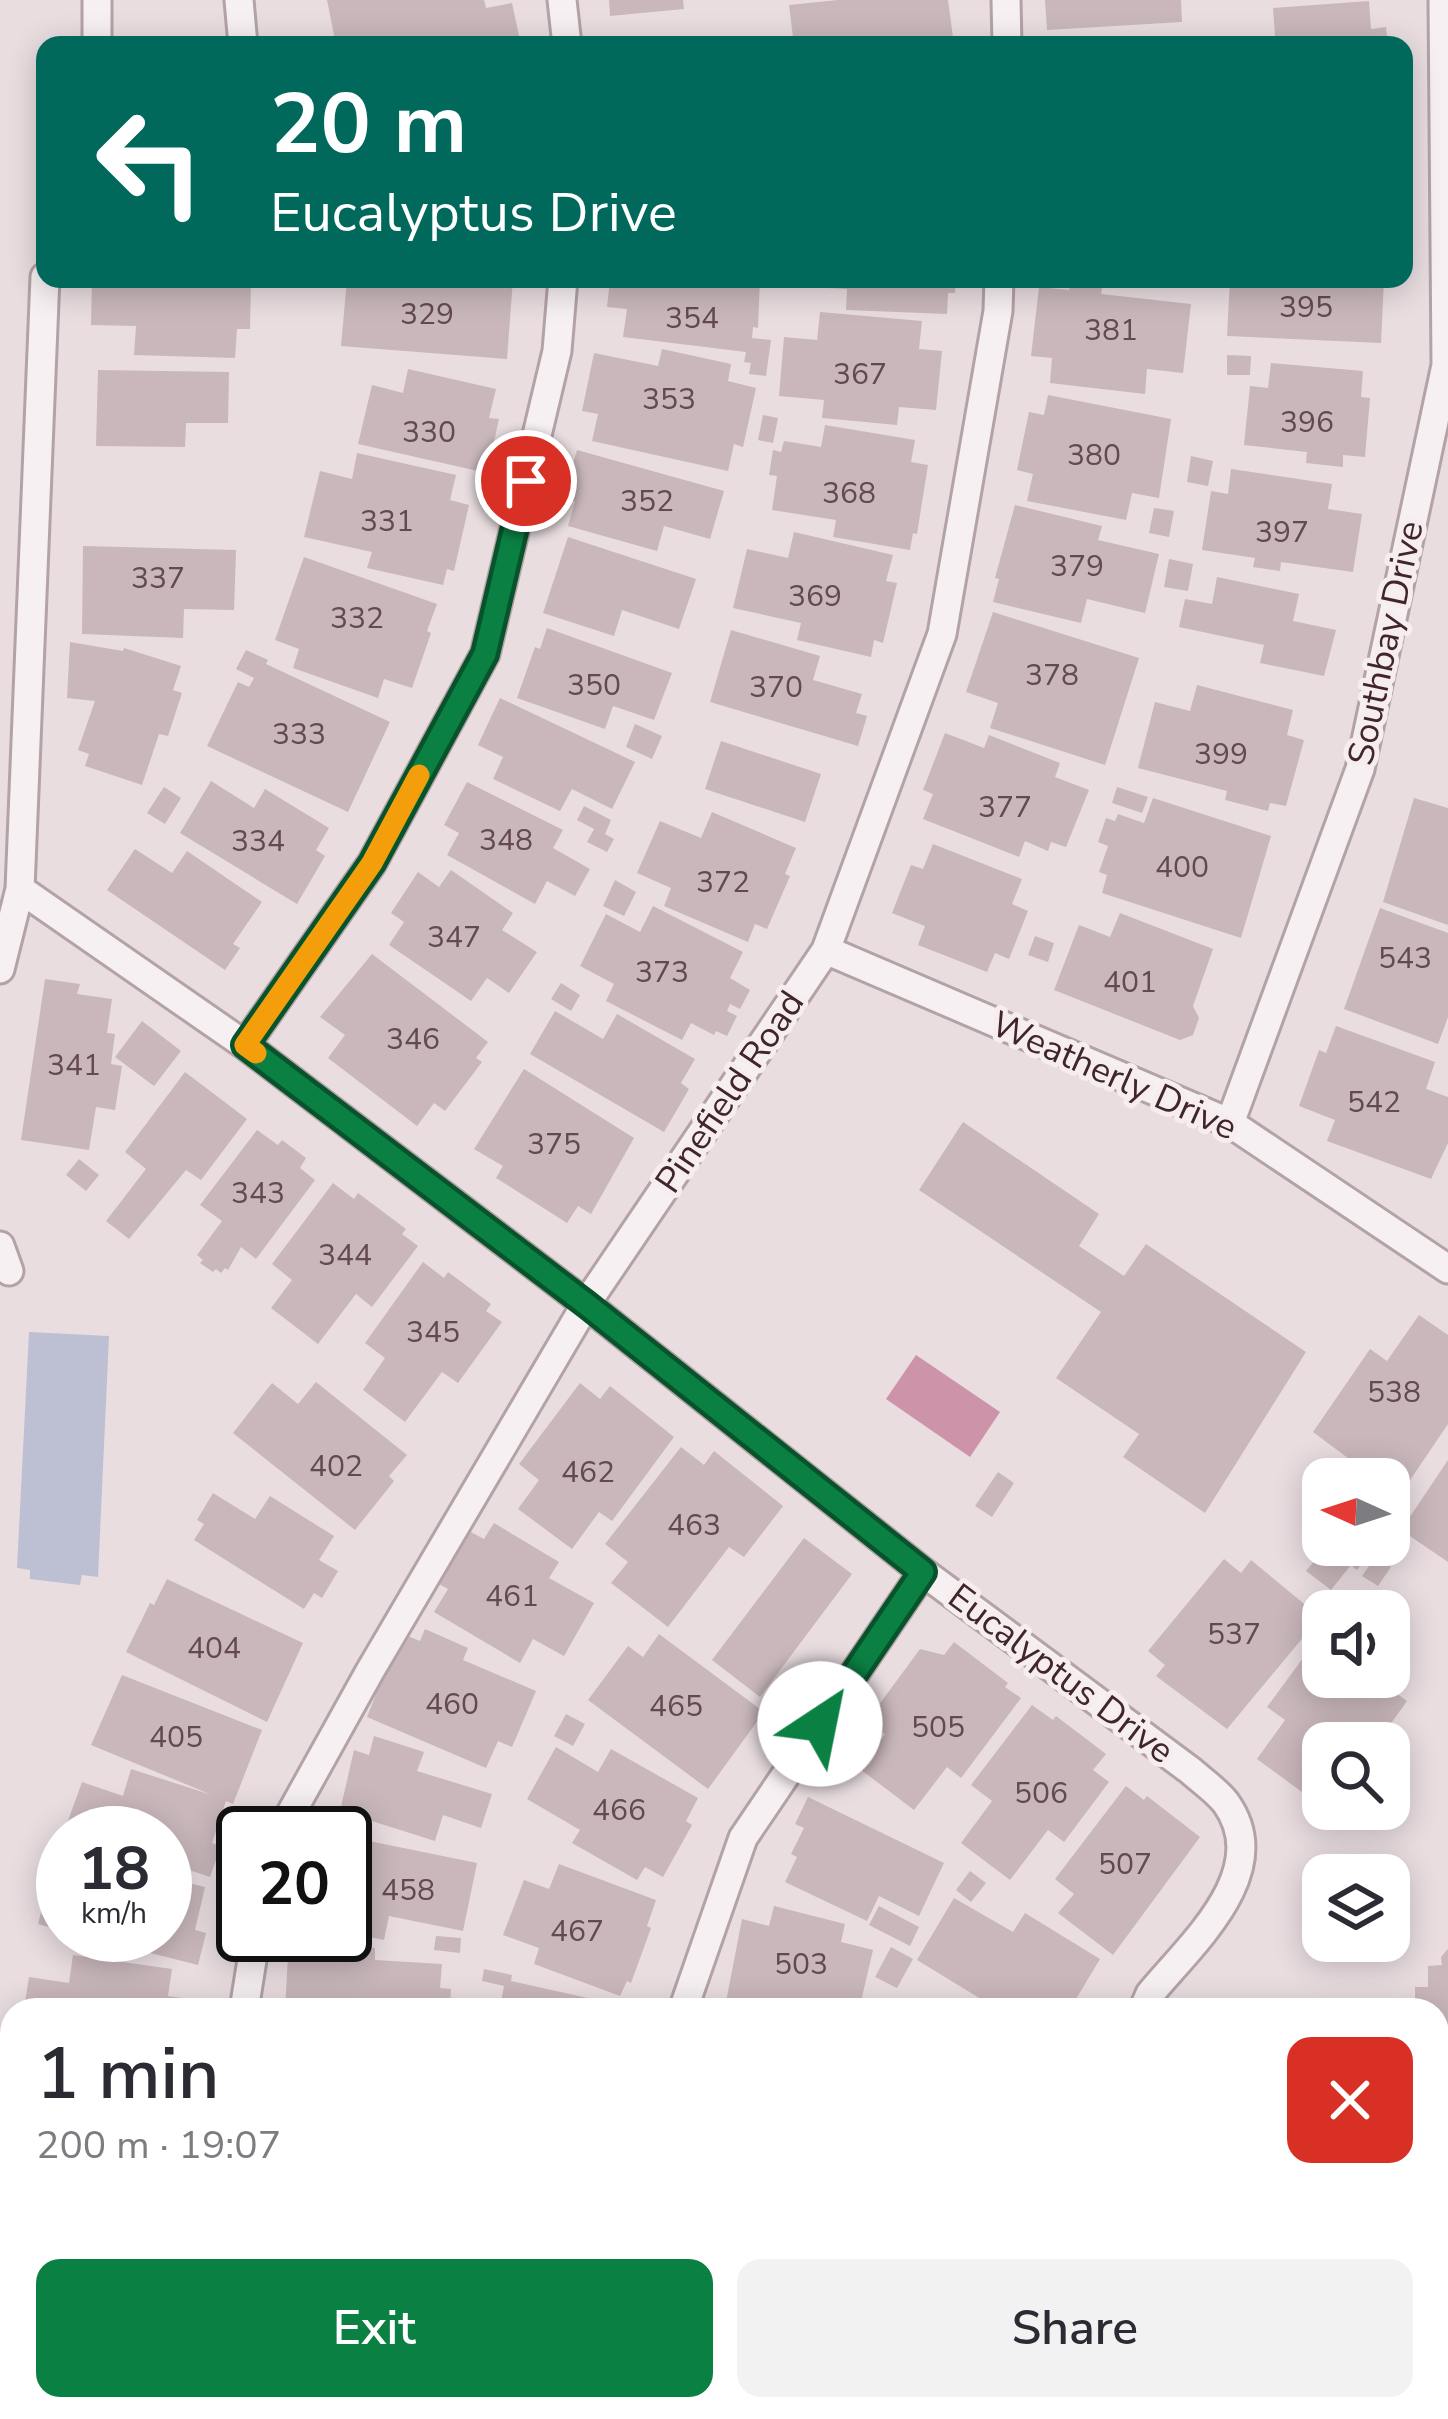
<!DOCTYPE html>
<html lang="en">
<head>
<meta charset="utf-8">
<style>
	:root { --surface:#fff; --page:#f2f2f3; --text:#2b2b33; --muted:#7c7c81; --accent:#0b8043 }
	body { margin:0; font-family:"Nunito Sans",sans-serif; background:var(--page); color:var(--text); height:100vh; display:flex; flex-direction:column; font-size:45px; white-space:nowrap }
	* { box-sizing:border-box; margin:0 }
	p { font-size:39px; color:var(--muted) }
	.icon { flex:none; width:66px; height:66px; fill:none; stroke:currentColor; stroke-width:2; stroke-linecap:round; stroke-linejoin:round }
	.map { position:relative; flex:1; overflow:hidden }
	.sheet { position:absolute; left:0px; top:1998px; width:1449px; height:423px; display:flex; flex-direction:column; background:var(--surface); border-radius:36px 36px 0 0; box-shadow:0 6px 30px #0003 }
	.sheet>* { flex:none }
	.top-card { position:absolute; left:36px; top:36px; width:1377px; height:252px; border-radius:24px; box-shadow:0 6px 30px #0003; background:#00695c; color:#fff; overflow:hidden }
	.needle { width:78px; rotate:273deg }
	.controls { position:absolute; left:1302px; top:1458px; display:grid; gap:24px }
	.controls a { display:grid; place-items:center; width:108px; height:108px; border-radius:24px; background:var(--surface); box-shadow:0 6px 30px #0003; font-size:60px }
	.speed { position:absolute; left:36px; top:1806px; display:flex; gap:24px; font-size:60px; font-weight:700; text-align:center }
	.speed>* { display:grid; place-content:center; width:156px; height:156px; border-radius:50%; background:var(--surface); box-shadow:0 6px 30px #0003; line-height:1 }
	.speed small { font-size:30px; font-weight:400 }
	.speed .limit { border:6px solid #111; border-radius:18px; background:#fff; color:#111 }
	.pin { position:absolute; display:grid; place-items:center; width:102px; height:102px; color:#fff; margin:-51px; border:6px solid #fff; border-radius:50%; box-shadow:0 3px 12px #0007 }
	.me { position:absolute; width:132px; margin:-66px; rotate:34deg; stroke-linejoin:round; filter:drop-shadow(0 0 9px #0008) }
	.turn { display:flex; align-items:center; gap:42px; height:252px; padding:0 36px; font-size:54px }
	.turn .icon { width:156px; height:156px; stroke-width:2.5 }
	.turn b { display:block; font-size:84px; line-height:102px }
	.round { display:grid; place-items:center; flex:none; width:126px; height:126px; border-radius:24px; background:var(--page) }
	.summary { display:flex; align-items:center; justify-content:space-between; height:204px; padding:0 36px }
	h1 { font-size:72px; font-weight:600; line-height:90px }
	.button { display:flex; gap:24px; margin-top:auto; padding:24px 36px }
	.button a { flex:1; height:138px; border-radius:24px; background:var(--accent); color:#fff; font-size:48px; font-weight:600; line-height:138px; text-align:center }
	.button a+a { background:var(--page); color:var(--text) }
	.map>svg:first-child { display:block }
</style>
</head>
<body>
<div class="map">
<svg width="1448" height="2419" viewBox="0 0 1448 2419">
	<rect width="100%" height="100%" fill="#e9dde0"/>
	<path fill="#bdc0d3" d="M29,1332L109,1336L98,1577L82,1575L80,1585L30,1579V1570L17,1568Z"/>
	<path fill="#cd94a9" d="M916,1355L1000,1412L970,1457L886,1399Z"/>
	<path fill="#c9b7bb" d="M327,0H484L486,8L512,3L521,45H336Z
		M609,0H683L684,9L610,16Z
		M838,0H948L954,45H794L789,5Z
		M1045,0H1181L1182,22L1047,30Z
		M1369,1L1371,29L1386,27L1388,45H1243L1242,38L1275,36L1273,8Z
		M92,279H251L250,329H237L235,358L134,355L136,326L91,325Z
		M347,279L399,282V279H513L507,359L341,346Z
		M610,279H760L758,328L753,327L752,338L771,340L766,376L749,374L751,363L744,362L746,352L623,337L627,309L607,307Z
		M806,279H956L955,293H948L947,314L846,310L847,289L806,287Z
		M1230,279H1384L1381,343L1227,336Z
		M1071,280L1103,283L1101,294L1191,304L1183,373L1147,369L1145,394L1050,383L1052,358L1031,356L1039,287L1069,290Z
		M820,312L922,321L919,349L942,351L936,410L899,407L897,425L822,418L824,400L779,396L784,337L817,340Z
		M662,349L731,364L728,381L756,388L743,447L734,444L728,471L592,441L598,414L582,411L594,353L658,366Z
		M1227,355L1251,356L1250,375H1227Z
		M1271,363L1363,371L1361,397L1370,398L1365,457L1343,455V467L1306,463L1307,452L1244,445L1250,386L1268,388Z
		M408,369L496,389L489,418L499,419L487,473L358,444L372,385L403,393Z
		M98,370L229,372L228,423H186L185,447L96,446Z
		M1048,395L1171,419L1159,498L1132,493L1126,520L1027,501L1033,474L1017,470L1029,412L1044,415Z
		M763,415L778,418L773,443L758,440Z
		M825,425L915,440L911,462L928,465L917,534L913,533L910,550L833,537L836,520L772,510L777,476L769,475L773,450L781,452L784,441L821,447Z
		M577,450L724,491L710,539L664,526L657,551L568,526L575,501L570,500L573,493L565,491Z
		M357,453L456,475L450,500L469,505L454,571L447,569L443,585L367,568L372,552L304,537L320,471L352,479Z
		M1191,456L1213,461L1208,486L1187,482Z
		M1231,469L1332,484L1328,509L1362,514L1353,572L1281,562L1280,571L1253,567L1255,558L1202,550L1211,491L1228,494Z
		M1015,505L1102,526L1098,540L1159,554L1145,613L1087,599L1081,623L993,602L999,579L995,578Z
		M1154,508L1174,511L1169,537L1149,533Z
		M794,532L893,555L886,581L897,583L883,643L874,640L871,657L797,640L801,623L733,608L747,549L788,558Z
		M568,537L696,579L679,629L622,610L614,636L543,613Z
		M83,546L236,550L234,610L184,609L183,638L82,634Z
		M304,557L437,604L427,631L431,633L412,688L384,679L378,698L293,668L299,649L275,640Z
		M1169,559L1193,564L1188,591L1164,587Z
		M1217,577L1299,594L1293,621L1336,630L1324,676L1260,663L1264,645L1179,627L1185,599L1212,604Z
		M993,612L1139,658L1105,765L990,728L998,703L966,692Z
		M547,628L672,673L654,720L613,706L605,729L517,698L535,647L540,649Z
		M731,630L820,656L813,680L862,694L856,713L867,716L858,746L710,702Z
		M70,642L123,651L124,648L181,666L173,690L182,693L168,736L159,734L142,785L85,766L89,754L78,750L95,701L67,698Z
		M246,650L268,660L266,664L390,722L348,812L207,746L238,682L249,687L254,678L236,669Z
		M1197,685L1293,710L1287,735L1304,740L1286,806L1270,803L1268,811L1225,800L1227,791L1138,768L1155,702L1190,711Z
		M500,698L635,762L612,809L572,789L560,811L493,779L503,757L478,745Z
		M635,724L662,736L652,759L626,747Z
		M945,733L984,748L989,735L1060,763L1055,777L1089,790L1066,847L1051,842L1048,851L1025,841L1019,857L923,819L933,794L923,790Z
		M721,741L821,774L805,822L705,789Z
		M211,781L254,808L265,789L329,828L316,850L325,856L297,904L180,833Z
		M467,782L563,830L553,848L590,869L575,896L547,881L535,904L447,855L459,833L444,825Z
		M164,787L181,798L165,824L147,813Z
		M1117,787L1148,797L1142,813L1112,803Z
		M1153,798L1271,836L1241,938L1102,893L1107,875L1099,872L1108,846L1098,842L1106,818L1115,821L1118,814L1144,823Z
		M1414,798L1448,808V925L1383,902Z
		M584,806L611,820L605,834L614,839L607,852L587,842L594,829L577,820Z
		M712,812L796,848L785,874L790,876L767,929L755,924L748,942L664,906L671,888L637,873L660,821L701,838Z
		M933,844L1022,879L1012,904L1028,911L1009,959L995,953L987,972L918,945L925,926L892,913L911,865L923,869Z
		M135,849L172,873L187,851L262,902L233,944L240,948L225,970L107,890Z
		M451,870L513,913L502,930L537,952L509,993L487,978L471,1001L389,945L404,922L391,913L418,872L439,887Z
		M615,880L636,892L624,916L603,906Z
		M653,906L743,952L730,978L750,990L740,1009L730,1004L727,1011L737,1016L727,1036L716,1031L714,1035L691,1023L682,1040L606,1001L614,984L580,966L606,914L640,932Z
		M1380,908L1448,933V1017L1438,1044L1344,1009Z
		M1120,913L1213,949L1193,1006L1199,1018L1193,1035L1180,1040L1054,990L1079,925L1110,937Z
		M1035,936L1054,943L1048,962L1028,955Z
		M372,954L488,1042L476,1058L482,1062L445,1111L434,1103L417,1126L328,1058L345,1035L320,1017Z
		M45,979L80,984L77,994L112,999L107,1033L115,1034L111,1064L122,1066L115,1110L96,1107L89,1150L21,1140Z
		M561,983L580,995L571,1011L551,999Z
		M555,1011L603,1039L617,1014L695,1059L681,1083L689,1089L664,1132L530,1054Z
		M142,1021L181,1051L154,1086L115,1057Z
		M1336,1026L1435,1062L1426,1089L1448,1097V1143L1431,1179L1327,1141L1335,1120L1299,1106L1319,1050L1326,1053Z
		M524,1069L634,1138L591,1214L578,1206L567,1223L496,1178L503,1166L474,1149Z
		M185,1072L247,1119L201,1180L186,1170L129,1239L106,1221L146,1169L125,1152Z
		M963,1122L1099,1214L1079,1246L1124,1276L1146,1244L1306,1352L1205,1513L1123,1457L1139,1434L1056,1378L1101,1312L919,1190Z
		M257,1130L278,1145L282,1140L306,1158L300,1168L315,1180L256,1259L241,1247L228,1270L225,1268L221,1273L216,1269L213,1272L200,1263L203,1260L197,1255L222,1221L200,1205Z
		M79,1159L99,1175L86,1191L66,1175Z
		M333,1183L354,1199L358,1193L406,1229L402,1234L418,1246L372,1307L356,1294L318,1344L271,1308L292,1280L272,1264Z
		M423,1262L444,1278L448,1272L491,1304L486,1311L502,1322L458,1383L442,1372L405,1422L363,1390L385,1358L365,1343Z
		M1419,1315L1448,1335V1424L1402,1492L1389,1479H1376L1313,1432L1370,1349L1387,1361Z
		M316,1382L407,1455L389,1476L394,1481L355,1530L233,1433L272,1383L298,1404Z
		M580,1383L600,1399L610,1386L674,1437L612,1521L599,1512L572,1549L518,1509L539,1480L519,1464Z
		M681,1447L704,1465L714,1451L783,1506L744,1557L729,1547L668,1627L611,1583L628,1562L605,1544Z
		M1448,1460V1562L1401,1530Z
		M998,1472L1014,1483L992,1517L975,1506Z
		M213,1493L255,1519L270,1496L334,1536L319,1560L338,1571L322,1598L314,1593L304,1609L194,1540L204,1524L197,1520Z
		M494,1523L559,1562L549,1578L594,1603L564,1656L533,1639L520,1663L434,1612L448,1589L439,1584L469,1531L484,1539Z
		M1392,1530L1408,1541L1394,1561L1379,1551L1382,1545H1389Z
		M804,1538L852,1574L760,1697L712,1660Z
		M1348,1545H1357L1368,1555L1357,1570L1351,1565L1331,1590L1306,1571L1327,1546L1340,1556Z
		M1376,1556L1391,1567L1378,1586L1362,1576Z
		M1224,1559L1241,1573L1251,1560L1320,1617L1227,1729L1156,1676L1165,1665L1148,1651Z
		M167,1579L303,1643L267,1722L126,1652L150,1603L154,1605Z
		M425,1629L468,1648L463,1660L536,1691L512,1747L498,1741L486,1768L367,1717L400,1633L420,1641Z
		M659,1634L764,1712L708,1789L588,1700L628,1646L643,1657Z
		M954,1642L1008,1683L1005,1687L1021,1698L961,1778L947,1767L914,1810L860,1769L885,1734L867,1721L920,1649L944,1655Z
		M1311,1647L1323,1656V1677H1389V1649L1404,1660L1385,1685L1407,1701L1377,1743H1323V1772L1306,1795L1257,1759L1285,1720L1267,1707Z
		M122,1675L262,1730L233,1804L226,1801L212,1843L221,1846L210,1877L165,1862V1833H69L65,1829L82,1782L123,1796L131,1769L212,1795L91,1745Z
		M1032,1705L1053,1720L1056,1716L1106,1754L1093,1770L1109,1782L1064,1842L1048,1830L1010,1880L961,1843L992,1801L971,1785Z
		M566,1714L585,1724L573,1746L554,1736Z
		M374,1736L424,1752L417,1771L492,1794L481,1828L443,1815L435,1841L340,1811L354,1750L369,1755Z
		M556,1747L598,1772L611,1749L698,1798L686,1821L692,1825L663,1877L645,1867L637,1880L572,1843L580,1830L527,1799Z
		M1126,1786L1144,1800L1147,1796L1200,1837L1113,1955L1058,1913L1074,1894L1055,1879Z
		M808,1797L944,1863L919,1916L879,1896L867,1921L785,1882L797,1857L791,1854L804,1828L795,1824Z
		M337,1825L367,1831L364,1840L477,1863L463,1931L389,1916L384,1940L345,1932V1833H335Z
		M559,1864L656,1900L647,1926L651,1928L631,1983L627,1981L620,1996L534,1964L539,1948L503,1935L524,1880L549,1889Z
		M970,1871L986,1883L971,1902L956,1890Z
		M50,1877L63,1880V1931L38,1924Z
		M165,1877L205,1887L195,1930L206,1933L198,1965L87,1937L165,1935Z
		M954,1898L1013,1932L1025,1913L1100,1959L1070,2009L1063,2004L1059,2010H999L917,1960Z
		M774,1906L845,1924L841,1942L873,1950L859,2010L843,2006L842,2010L725,2007L742,1919L769,1926Z
		M879,1906L919,1927L910,1946L869,1925Z
		M436,1936L461,1938L460,1953L434,1950Z
		M335,1945L375,1948V1960L442,1964L440,1988L451,1989L450,2010H285L288,1955L335,1958Z
		M891,1947L913,1959L897,1988L875,1977Z
		M1448,1949V2397H1437V2010H1415V1987H1428V1966L1442,1965L1441,1957Z
		M73,1955L172,1969L168,1996L196,2000L194,2010L24,2009L29,1977L69,1983Z
		M484,1969L512,1975L511,1981L592,1999L590,2010H462L464,2000L500,2007L504,1986L482,1981Z
		M310,2409H401L400,2419H310Z
		M497,2409H597V2414H577V2419H497Z
		M925,2409H1033V2417L924,2419Z
		M713,2411L790,2413L789,2419H713Z"/>
	<g fill="none" stroke-linecap="round" stroke-linejoin="round">
		<defs>
			<path id="lane" d="M239,0L243,45
				M562,0L567,45
				M1006,0L1007,45
				M97,45V0
				M45,277L20,889L245,1045L586,1304L923,1572L1191,1771C1202,1781 1217,1791 1226,1803C1275,1872 1191,1944 1150,1994L1143,2010
				M826,950L1230,1123L1448,1269
				M0,969L20,889
				M245,1045L372,863L485,654L557,351L563,279
				M1230,1123L1360,769L1446,365L1443,0
				M0,1246L9,1271
				M280,1833L370,1671L586,1304L826,950L942,634L998,311L999,279
				M244,2010L256,1935
				M683,2010L743,1838L923,1572
				M226,2419L227,2409
				M667,2419V2409
				M1084,2419V2409"/>
		</defs>
		<use href="#lane" stroke="#b3a2a6" stroke-width="33"/>
		<use href="#lane" stroke="#f7f0f2" stroke-width="27"/>
	</g>
	<g fill="none" stroke-linecap="round" stroke-linejoin="round">
		<defs>
			<path id="route" d="M526,481L485,654L372,863L245,1045L586,1304L923,1572L820,1724"/>
		</defs>
		<use href="#route" stroke="#07532c" stroke-width="30"/>
		<use href="#route" stroke="#0b8043" stroke-width="21"/>
		<path stroke="#f59e0b" stroke-width="21" d="M256,1053L245,1045L372,863L419,775"/>
	</g>
	<g text-anchor="middle" dominant-baseline="central" stroke-width="10" stroke-linejoin="round" paint-order="stroke">
		<g font-size="30" fill="#634a50">
			<text x="1306" y="307">395</text>
			<text x="427" y="314">329</text>
			<text x="692" y="318">354</text>
			<text x="1111" y="330">381</text>
			<text x="860" y="374">367</text>
			<text x="669" y="399">353</text>
			<text x="1307" y="422">396</text>
			<text x="429" y="432">330</text>
			<text x="1094" y="455">380</text>
			<text x="849" y="493">368</text>
			<text x="647" y="501">352</text>
			<text x="387" y="521">331</text>
			<text x="1282" y="532">397</text>
			<text x="1077" y="566">379</text>
			<text x="158" y="578">337</text>
			<text x="815" y="596">369</text>
			<text x="357" y="618">332</text>
			<text x="1052" y="675">378</text>
			<text x="594" y="685">350</text>
			<text x="776" y="687">370</text>
			<text x="299" y="734">333</text>
			<text x="1221" y="754">399</text>
			<text x="1005" y="807">377</text>
			<text x="506" y="840">348</text>
			<text x="258" y="841">334</text>
			<text x="1182" y="867">400</text>
			<text x="723" y="882">372</text>
			<text x="454" y="937">347</text>
			<text x="1405" y="958">543</text>
			<text x="662" y="972">373</text>
			<text x="1130" y="982">401</text>
			<text x="413" y="1039">346</text>
			<text x="74" y="1065">341</text>
			<text x="1374" y="1102">542</text>
			<text x="554" y="1144">375</text>
			<text x="258" y="1193">343</text>
			<text x="345" y="1255">344</text>
			<text x="433" y="1332">345</text>
			<text x="1394" y="1392">538</text>
			<text x="336" y="1466">402</text>
			<text x="588" y="1472">462</text>
			<text x="694" y="1525">463</text>
			<text x="512" y="1596">461</text>
			<text x="1234" y="1634">537</text>
			<text x="214" y="1648">404</text>
			<text x="452" y="1704">460</text>
			<text x="676" y="1706">465</text>
			<text x="938" y="1727">505</text>
			<text x="176" y="1737">405</text>
			<text x="1041" y="1793">506</text>
			<text x="619" y="1810">466</text>
			<text x="1125" y="1864">507</text>
			<text x="408" y="1890">458</text>
			<text x="577" y="1931">467</text>
			<text x="801" y="1964">503</text>
		</g>
		<g font-size="36" fill="#41252c" stroke="#f6edef">
			<text transform="translate(1386 643) rotate(-78)">Southbay Drive</text>
			<text transform="translate(1114 1076) rotate(24)">Weatherly Drive</text>
			<text transform="translate(730 1092) rotate(-56)">Pinefield Road</text>
			<text transform="translate(1061 1674) rotate(37)">Eucalyptus Drive</text>
		</g>
	</g>
</svg>
<div class="controls">
<a><svg class="needle" viewBox="-14 -14 28 28"><path d="M0-13l5 13h-10z" fill="#e53935"/><path d="M0 13l5-13h-10z" fill="#7c7c81"/></svg></a>
<a><svg class="icon" aria-label="sound" viewBox="0 0 24 24"><path d="M4 9h4l5-4v14l-5-4H4zM17 9q2 3 0 6"/></svg></a>
<a><svg class="icon" aria-label="search" viewBox="0 0 24 24"><circle cx="10" cy="10" r="6"/><path d="M15 15l6 6"/></svg></a>
<a><svg class="icon" aria-label="layers" viewBox="0 0 24 24"><path d="M12 4l9 5-9 5-9-5zM3 14l9 5 9-5"/></svg></a>
</div>
<div class="speed"><div>18<small>km/h</small></div><div class="limit">20</div></div>
<div class="pin" style="left:526px;top:481px;background:#d93025"><svg class="icon" aria-label="arrive" viewBox="0 0 24 24"><path d="M6 21V4h12l-3 4 3 4H6"/></svg></div>
<svg class="me" style="left:820px;top:1724px" viewBox="-20 -20 40 40"><circle r="19" fill="#fff"/><path d="M0-13L10 11 0 6-10 11z" fill="#0b8043"/></svg>
<div class="top-card">
<div class="turn"><svg class="icon" aria-label="left" viewBox="0 0 24 24"><path d="M17 20v-9H6M10 6l-5 5 5 5"/></svg><div><b>20 m</b>Eucalyptus Drive</div></div>
</div>
<section class="sheet">
<div class="summary"><div><h1>1 min</h1><p>200 m · 19:07</p></div><a class="round" style="background:#d93025;color:#fff"><svg class="icon" aria-label="close" viewBox="0 0 24 24"><path d="M6 6l12 12M18 6L6 18"/></svg></a></div>
<div class="button"><a>Exit</a><a>Share</a></div>
</section>
</div>
</body>
</html>
